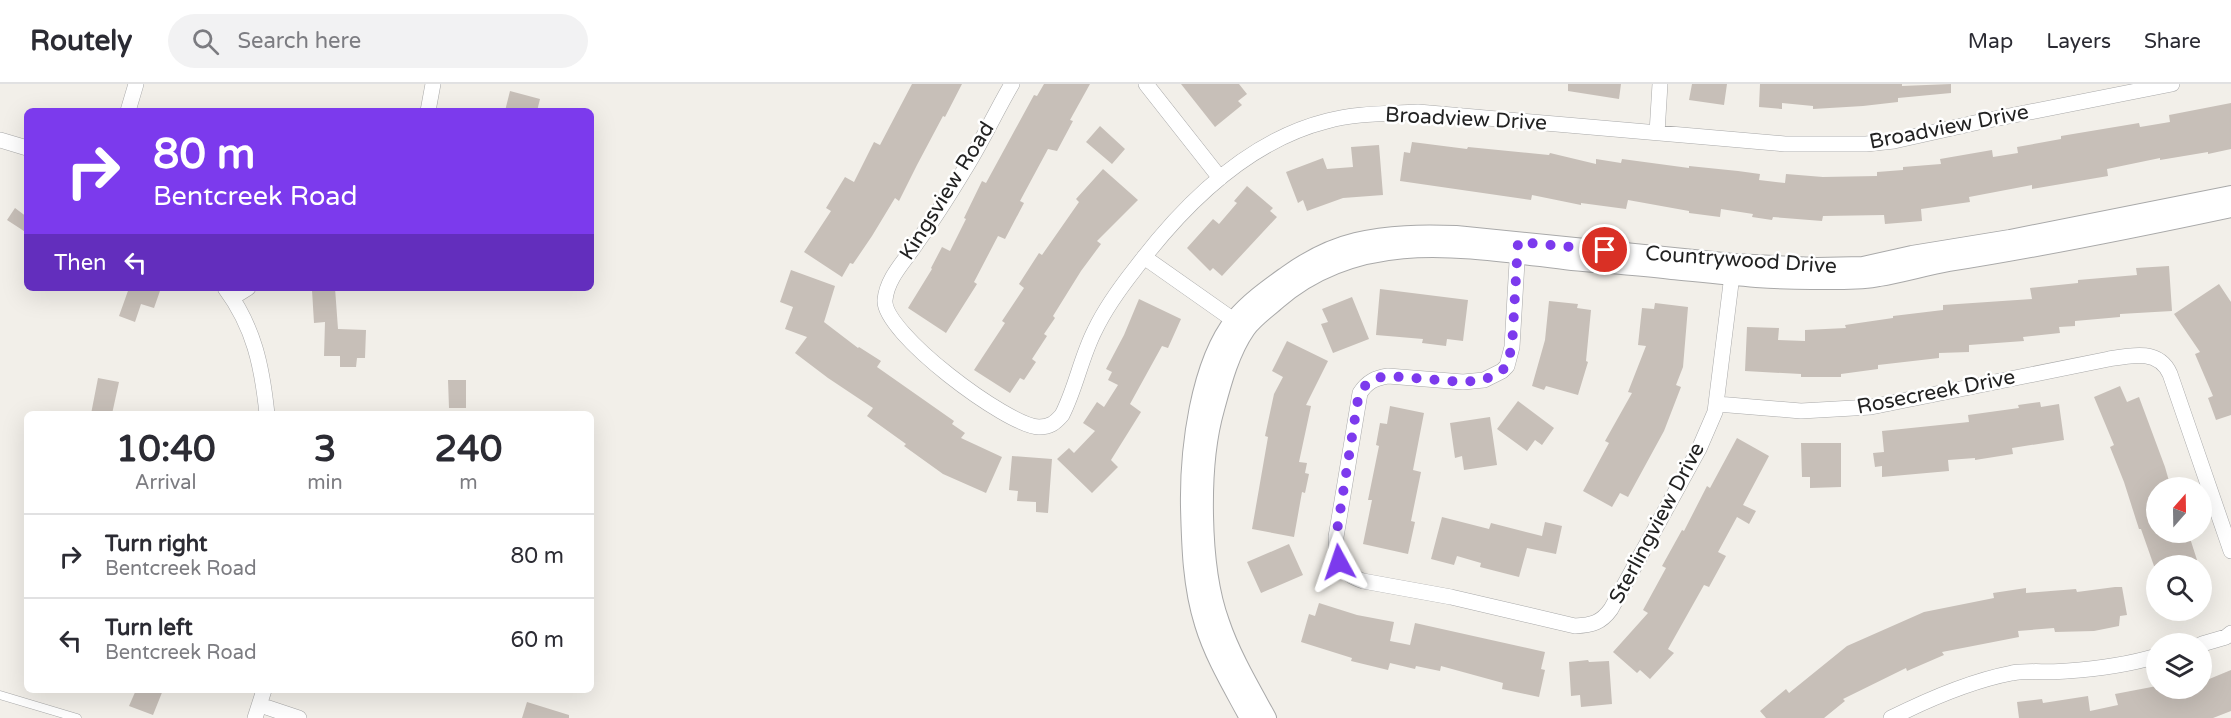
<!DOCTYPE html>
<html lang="en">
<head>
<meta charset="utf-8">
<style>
	:root { --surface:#fff; --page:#f2f2f3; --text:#2b2b33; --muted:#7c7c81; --line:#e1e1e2 }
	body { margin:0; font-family:"Varela Round",sans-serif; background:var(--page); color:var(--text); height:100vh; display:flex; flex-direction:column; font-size:22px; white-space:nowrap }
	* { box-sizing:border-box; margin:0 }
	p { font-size:20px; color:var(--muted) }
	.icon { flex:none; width:33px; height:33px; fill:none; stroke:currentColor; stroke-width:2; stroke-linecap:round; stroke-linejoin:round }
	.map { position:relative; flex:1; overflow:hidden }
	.details { position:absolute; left:24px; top:327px; width:570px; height:282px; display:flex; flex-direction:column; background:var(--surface); border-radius:9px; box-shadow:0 6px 24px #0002 }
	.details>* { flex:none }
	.top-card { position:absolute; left:24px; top:24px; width:570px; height:183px; border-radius:9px; box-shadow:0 6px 24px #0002; background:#7c3aed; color:#fff; overflow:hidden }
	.needle { width:39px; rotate:20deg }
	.buttons { position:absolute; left:2146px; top:393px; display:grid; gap:12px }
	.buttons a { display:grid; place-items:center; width:66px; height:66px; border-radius:50%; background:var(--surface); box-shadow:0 6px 24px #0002; font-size:30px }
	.pin { position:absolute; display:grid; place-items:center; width:51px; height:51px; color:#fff; margin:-26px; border:3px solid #fff; border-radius:50%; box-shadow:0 2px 6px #0007 }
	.me { position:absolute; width:66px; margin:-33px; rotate:355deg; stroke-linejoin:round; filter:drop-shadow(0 0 4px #0008) }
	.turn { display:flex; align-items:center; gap:21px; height:126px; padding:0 30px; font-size:27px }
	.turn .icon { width:78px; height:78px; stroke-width:2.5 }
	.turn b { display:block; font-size:42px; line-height:51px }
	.then { display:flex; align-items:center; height:57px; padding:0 30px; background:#0003; gap:12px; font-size:22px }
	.eta { display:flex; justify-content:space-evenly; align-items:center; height:102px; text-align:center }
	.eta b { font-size:36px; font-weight:700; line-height:42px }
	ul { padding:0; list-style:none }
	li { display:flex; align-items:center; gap:18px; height:84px; padding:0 30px; border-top:2px solid var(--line) }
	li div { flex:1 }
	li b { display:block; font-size:22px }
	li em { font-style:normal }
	header { display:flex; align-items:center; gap:36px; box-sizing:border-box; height:84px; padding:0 30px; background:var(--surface); border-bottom:2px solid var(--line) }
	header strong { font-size:28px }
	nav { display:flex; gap:33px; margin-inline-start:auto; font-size:21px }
	.search { width:420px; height:54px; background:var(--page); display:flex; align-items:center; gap:15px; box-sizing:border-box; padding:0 21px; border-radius:33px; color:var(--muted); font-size:22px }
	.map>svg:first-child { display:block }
</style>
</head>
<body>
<header>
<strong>Routely</strong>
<div class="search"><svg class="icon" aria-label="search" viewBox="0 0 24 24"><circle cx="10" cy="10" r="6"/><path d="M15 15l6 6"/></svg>Search here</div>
<nav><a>Map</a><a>Layers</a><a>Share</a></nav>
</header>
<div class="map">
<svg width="2231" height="634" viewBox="0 0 2231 634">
	<rect width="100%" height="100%" fill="#f2efe9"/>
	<path fill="#c7bfb8" d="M912,0H962L945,33L943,32L917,81L899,117L895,114L872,152L853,180L850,179L842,193L804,168L831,127L826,124L845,93L854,98L874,58L880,61Z
		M1044,0H1090L1070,36L1073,37L1057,67L1048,65L1020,117L1024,119L1005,155L998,152L974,198L977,200L946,249L908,224L932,185L931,184L942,163L950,167L966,135L964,134L982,97L986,99L1034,11L1037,12Z
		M1181,0H1239L1247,10L1238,17L1242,21L1215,43Z
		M1568,0H1621L1619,15L1568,7Z
		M1692,0H1727L1724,21L1689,16Z
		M1760,0H1902V2L1951,0V9L1898,14V18L1863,22L1813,25V22L1782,19V25L1759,23Z
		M510,7L540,15L537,27H505Z
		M2231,19V65L2208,70V68L2160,76V74L2107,85L2108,92L2032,105V101L1969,113L1970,118L1921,125L1922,137L1885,140L1884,131L1823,132L1822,137L1773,133L1772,136L1752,133L1753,130L1721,125L1720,133L1689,129V127L1628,116L1626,125L1581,119V121L1532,111L1531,116L1400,97L1404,68L1410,69L1412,58L1467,65L1468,63L1549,71L1550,69L1596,80V75L1621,79L1622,75L1689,84V82L1738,87L1760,90L1759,96L1785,99L1786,90L1823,93L1877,92V88L1903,86V83L1941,80L1940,75L1992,66L1993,73L2018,69L2017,63L2061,55V52L2139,39L2140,43L2170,38L2169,31Z
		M1100,42L1125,65L1112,80L1086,58Z
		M1379,61L1383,111L1343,114L1307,127L1303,116L1298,119L1286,88L1323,74L1327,85L1353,83L1351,63Z
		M1103,85L1138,116L1097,157L1101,160L1081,187L1053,232L1055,234L1044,250L1047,252L1032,275L1036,278L1024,296L1020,294L1010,309L974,286L1005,239L1002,237L1024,204L1019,200L1039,169L1042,171L1079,118L1076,115Z
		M1247,102L1273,124L1270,127L1277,133L1222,192L1213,184L1210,187L1187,164L1213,135L1219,140L1237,119L1234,117Z
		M15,124L27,133V149L7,136Z
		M2169,182L2172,227L2120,230V233L2075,237V242L2059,243L2060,249L2023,253L2024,257L1969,261V268L1939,269V274L1878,281V285L1841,290V293H1801V290L1745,287L1747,243L1779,244L1778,256L1805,257V246L1846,244L1845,241L1893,234V232L1943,226V221L2032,215L2030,204L2078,199V196L2137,191L2136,184Z
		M791,186L835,202L824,238L858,264L859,263L881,277L877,283L954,337L952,340L965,349L961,354L1002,373L986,409L943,390L904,362L906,360L867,332L873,324L828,294L795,269L807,253L785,245L793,223L780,218Z
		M2219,200L2231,218V331L2216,336L2208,314L2213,312L2195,270L2200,268L2174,230Z
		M129,204H161L154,224L141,220L135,238L119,232Z
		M335,204L338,245L366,246L365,274H357L356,283H340V272H324L325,238L314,239L312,206Z
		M1380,205L1468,216L1463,257L1447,255L1446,262L1422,259L1423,255L1376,251Z
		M1352,213L1369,255L1333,269L1321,240L1328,238L1322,225Z
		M1139,215L1181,235L1168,264L1162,262L1130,320L1141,328L1111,376L1118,383L1092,409L1057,375L1069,364L1074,369L1095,347L1083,339L1097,318L1104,323L1118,301L1108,296L1112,288L1106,285L1124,251Z
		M1549,217L1578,220L1577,224L1591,226L1586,277L1588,278L1578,311L1546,302L1544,306L1532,302L1545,256Z
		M1655,219L1688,223L1683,283L1676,301L1681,303L1664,347L1628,413L1620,409L1612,423L1583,407L1609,359L1605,357L1632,309L1628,308L1646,262L1638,261L1642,224L1654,225Z
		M1287,257L1328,277L1306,321L1311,322L1299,378L1307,379L1305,389L1309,390L1305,409L1302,408L1294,453L1252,445L1268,353L1265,352L1274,310L1283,293L1272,287Z
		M98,294L119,298L112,330H91Z
		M448,296H466V324H449Z
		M2120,302L2127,318L2139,313L2165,383L2171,404H2157V448H2188L2197,476L2181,482H2154L2141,445H2139L2124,398L2110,363L2114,361L2094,313Z
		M1518,317L1554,344L1542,361L1535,356L1527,367L1497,345Z
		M2040,318L2041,323L2059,320L2064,356L2012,364L2013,370L1975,376V374L1948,376L1949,387L1882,393V382L1875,383L1873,369L1884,368L1882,347L1969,338L1968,331L2019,324L2018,321Z
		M1390,322L1424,329L1413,386L1421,388L1411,437L1415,438L1408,470L1363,460L1372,416H1368L1379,362L1376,361L1380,339L1387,340Z
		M1490,333L1497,381L1464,386L1462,372L1455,374L1450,339Z
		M1737,354L1769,372L1743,421L1756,427L1749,440L1737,433L1718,468L1726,472L1709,503L1704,501L1668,565L1674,569L1650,595L1640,586L1637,589L1613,568L1648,529L1643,526L1666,484L1662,482L1682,446L1684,447L1707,402L1710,404Z
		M1801,359H1841V403L1810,404V393H1802Z
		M1012,372L1052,375L1048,429L1036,428V418L1017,417L1018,407L1009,406Z
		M1442,433L1489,445L1491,439L1542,452L1545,438L1562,442L1556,470L1527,464L1519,493L1480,483L1481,479L1457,472L1454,481L1431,475Z
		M1289,460L1303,491L1261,509L1247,478Z
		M2115,503H2122L2127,531L2120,532L2119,542L2094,547L2055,548L2054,544L2018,547L2019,553L1942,568L1944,571L1907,587L1906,584L1843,615L1845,617L1824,634H1766L1760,627L1786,605L1789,609L1847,562L1924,528L1994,514L1993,509L2026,504V509L2076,505L2077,508Z
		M1319,519L1357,531L1394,538L1390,557L1410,561L1415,539L1545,568L1541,585L1545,586L1539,613L1502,605L1503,599L1441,582L1440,587L1416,582L1415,585L1390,579L1388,586L1351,577L1352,574L1301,558L1309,530L1315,532Z
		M1588,576L1589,578L1609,577L1612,620L1581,623L1580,611L1571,612L1569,578Z
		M2231,586V627L2213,634H2019L2017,618L2042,615L2043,619L2088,612L2090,627L2118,621L2115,610L2157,602V604H2202V598Z
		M136,606H163L153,631L129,622Z
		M527,618L569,631V634H522Z"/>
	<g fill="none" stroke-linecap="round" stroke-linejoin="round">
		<defs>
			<path id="service" d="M0,611L77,634"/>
			<path id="minor" d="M1012,0C995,29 981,60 963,88C949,111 934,135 918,157C906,176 887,193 885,216C882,248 1007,342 1039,343C1050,343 1055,339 1062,331C1076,304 1081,273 1095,246C1106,223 1120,204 1135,185C1183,121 1247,57 1327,37C1356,29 1387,30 1418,28L1785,60H1866L1894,57L1979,38L2172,0
				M1146,0L1220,94
				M128,27L136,0
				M428,27L433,0
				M1657,49L1660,0
				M0,56L27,64
				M1518,161L1512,263L1507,282L1502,287L1484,296L1463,298L1388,292C1375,294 1367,298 1360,309L1336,453C1336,477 1339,489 1363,497L1451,513L1575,542C1592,541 1601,539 1611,525L1699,365L1715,328L1733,183
				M1144,173L1242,242
				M225,204C254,243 262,282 267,330
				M232,214L248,204
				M1717,320L1801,327L1871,323L2109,275C2132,271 2159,265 2170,290L2231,467
				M2202,560L2226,553L2231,549
				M260,621L299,634
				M255,634L264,606
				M1891,634C1929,615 1970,597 2012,589C2030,586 2048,589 2067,587C2097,585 2127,581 2157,572"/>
			<path id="tertiary" d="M1249,634C1233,604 1214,573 1204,540C1192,502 1191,462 1190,423C1189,367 1199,280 1235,235C1249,218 1269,204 1287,191C1308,176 1331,164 1356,158C1389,150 1422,150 1456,151L1733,179L1817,183L1863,182L1912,171L2010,155L2231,111
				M1267,634C1250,603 1231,571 1220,538C1200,483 1199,381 1215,325C1222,299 1230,268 1246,245C1254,234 1267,225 1277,216C1362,142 1469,165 1572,177C1605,180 1639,182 1672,186C1722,191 1772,197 1822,196C1841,196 1861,197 1879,193C1903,189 1926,182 1949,178C2044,163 2137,144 2231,124"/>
		</defs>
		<use href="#service" stroke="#a9a9a9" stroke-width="9"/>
		<use href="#minor" stroke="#a9a9a9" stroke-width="16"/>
		<use href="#tertiary" stroke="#a9a9a9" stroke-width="20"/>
		<use href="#service" stroke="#fff" stroke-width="8"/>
		<use href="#minor" stroke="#fff" stroke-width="15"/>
		<use href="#tertiary" stroke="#fff" stroke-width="18"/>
	</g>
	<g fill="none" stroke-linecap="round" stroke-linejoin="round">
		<path stroke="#7c3aed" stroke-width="10" stroke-dasharray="0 18" d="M1339,478L1336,453L1358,315C1363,299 1373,294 1388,292L1463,298L1484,296L1502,287L1506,282L1512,263L1518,158L1605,166"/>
	</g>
	<g text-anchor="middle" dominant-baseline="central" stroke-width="5" stroke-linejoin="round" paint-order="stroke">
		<g font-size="21" fill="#222" stroke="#fff">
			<text transform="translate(1466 35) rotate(3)">Broadview Drive</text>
			<text transform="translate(1949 43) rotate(-11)">Broadview Drive</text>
			<text transform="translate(947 107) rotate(-58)">Kingsview Road</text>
			<text transform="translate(1741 176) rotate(4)">Countrywood Drive</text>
			<text transform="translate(1936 308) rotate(-11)">Rosecreek Drive</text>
			<text transform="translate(1657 439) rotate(-62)">Sterlingview Drive</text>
		</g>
	</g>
</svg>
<div class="buttons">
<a><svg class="needle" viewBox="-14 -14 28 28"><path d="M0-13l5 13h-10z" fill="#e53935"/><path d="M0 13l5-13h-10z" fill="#7c7c81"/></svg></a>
<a><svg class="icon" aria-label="search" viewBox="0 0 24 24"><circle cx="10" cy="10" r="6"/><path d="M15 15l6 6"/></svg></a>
<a><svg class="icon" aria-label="layers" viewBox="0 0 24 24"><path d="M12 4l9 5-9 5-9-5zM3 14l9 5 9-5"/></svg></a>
</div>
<div class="pin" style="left:1605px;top:166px;background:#d93025"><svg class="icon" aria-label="arrive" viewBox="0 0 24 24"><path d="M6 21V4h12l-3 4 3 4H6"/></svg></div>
<svg class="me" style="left:1339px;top:478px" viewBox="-20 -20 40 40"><path d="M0-17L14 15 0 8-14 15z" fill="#7c3aed" stroke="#fff" stroke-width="4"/></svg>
<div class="top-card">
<div class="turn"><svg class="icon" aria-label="right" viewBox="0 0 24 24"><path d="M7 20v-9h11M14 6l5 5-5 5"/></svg><div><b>80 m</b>Bentcreek Road</div></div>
<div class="then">Then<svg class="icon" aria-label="left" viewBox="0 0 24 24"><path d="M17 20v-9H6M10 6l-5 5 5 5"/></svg></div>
</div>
<section class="details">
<div class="eta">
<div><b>10:40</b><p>Arrival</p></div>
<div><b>3</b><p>min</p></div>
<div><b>240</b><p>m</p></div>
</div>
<ul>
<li><svg class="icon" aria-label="right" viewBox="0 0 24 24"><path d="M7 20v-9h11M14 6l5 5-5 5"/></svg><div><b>Turn right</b><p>Bentcreek Road</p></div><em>80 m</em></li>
<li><svg class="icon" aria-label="left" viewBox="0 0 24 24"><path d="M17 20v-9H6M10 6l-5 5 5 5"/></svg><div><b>Turn left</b><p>Bentcreek Road</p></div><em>60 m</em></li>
</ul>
</section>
</div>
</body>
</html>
